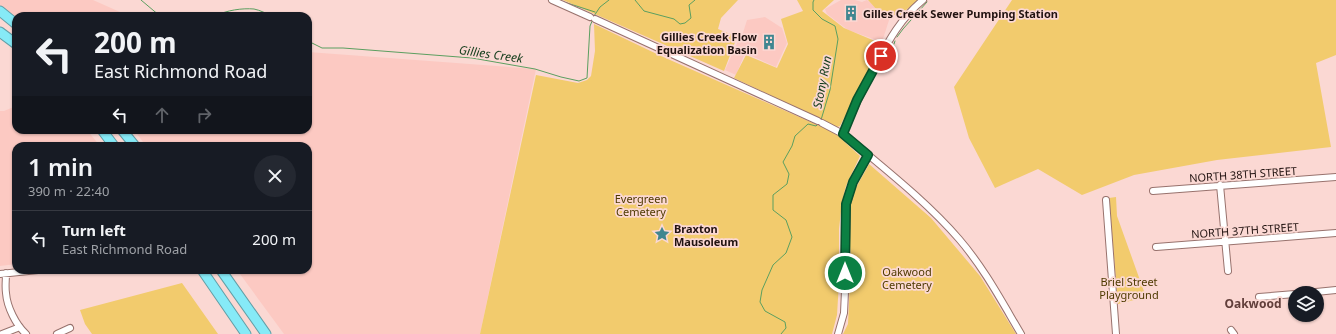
<!DOCTYPE html>
<html lang="en">
<head>
<meta charset="utf-8">
<style>
	:root { --surface:#171b24; --page:#242831; --text:#f1f3f6; --muted:#9ea1a6; --line:#363941 }
	body { margin:0; font-family:"Noto Sans",sans-serif; background:var(--page); color:var(--text); height:100vh; display:flex; flex-direction:column; font-size:15px; white-space:nowrap }
	* { box-sizing:border-box; margin:0 }
	p { font-size:13px; color:var(--muted) }
	.icon { flex:none; width:22px; height:22px; fill:none; stroke:currentColor; stroke-width:2; stroke-linecap:round; stroke-linejoin:round }
	.map { position:relative; flex:1; overflow:hidden }
	.panel { position:absolute; left:12px; top:142px; width:300px; height:132px; display:flex; flex-direction:column; background:var(--surface); border-radius:12px; box-shadow:0 1px 3px #0004 }
	.panel>* { flex:none }
	.top-card { position:absolute; left:12px; top:12px; width:300px; height:122px; border-radius:12px; box-shadow:0 1px 3px #0004; background:#171b24; color:var(--text); overflow:hidden }
	.controls { position:absolute; left:1288px; top:286px; display:grid; gap:8px }
	.controls a { display:grid; place-items:center; width:36px; height:36px; border-radius:50%; background:var(--surface); box-shadow:0 1px 3px #0004; font-size:20px }
	.pin { position:absolute; display:grid; place-items:center; width:34px; height:34px; color:#fff; margin:-17px; border:2px solid #fff; border-radius:50%; box-shadow:0 1px 4px #0007 }
	.me { position:absolute; width:44px; margin:-22px; rotate:0deg; stroke-linejoin:round; filter:drop-shadow(0 0 3px #0008) }
	.turn { display:flex; align-items:center; gap:14px; height:84px; padding:0 16px; font-size:18px }
	.turn .icon { width:52px; height:52px; stroke-width:2.5 }
	.turn b { display:block; font-size:28px; line-height:34px }
	.lanes { display:flex; align-items:center; height:38px; padding:0 16px; background:#0003; justify-content:center; gap:20px; direction:ltr }
	.lanes .off { opacity:.35 }
	.round { display:grid; place-items:center; flex:none; width:42px; height:42px; border-radius:21px; background:var(--page) }
	.overview { display:flex; align-items:center; justify-content:space-between; height:68px; padding:0 16px }
	h1 { font-size:24px; font-weight:600; line-height:30px }
	ul { padding:0; list-style:none }
	li { display:flex; align-items:center; gap:12px; height:56px; padding:0 16px; border-top:1px solid var(--line) }
	li div { flex:1 }
	li b { display:block; font-size:15px }
	li em { font-style:normal }
	.map>svg:first-child { display:block }
</style>
</head>
<body>
<div class="map">
<svg width="1336" height="334" viewBox="0 0 1336 334">
	<rect width="100%" height="100%" fill="#fbd8d3"/>
	<path fill="#fcc9c2" d="M0,0H93L129,16H16V19L0,6Z
		M841,0H855L862,2L867,0L881,11L891,14L882,42L848,30L827,14L825,9Z
		M765,17L782,28L787,43L776,67L745,53L736,75L725,70L738,41L740,42L747,20Z
		M308,52L536,69L480,334H284L237,270H308V146H146L134,130H308Z
		M16,106V130H87L100,146H16V264L0,266V111H4Z"/>
	<path fill="#f2cb6d" d="M563,0H738L721,18L718,29L737,37L724,71Z
		M797,0H834L822,11L844,28L882,44L840,126L837,127L734,78L746,55L777,68L788,44L781,19L803,11Z
		M868,0H918L899,16L878,11Z
		M1012,0H1336V55L1316,63L1331,147L1217,160L1134,175L1082,195L1038,169L995,188L969,138L954,87Z
		M594,24L661,56L822,127L837,135L860,156L846,186L842,202L839,229V282L837,315L832,334H480L536,75L578,83L587,80L591,76L595,51Z
		M869,164L931,218L980,276L1016,334H843L848,324L851,260L847,204Z
		M1116,197L1117,216L1146,297L1118,304L1109,198Z
		M182,283L218,334H92L85,324L80,310Z"/>
	<g fill="none" stroke-linecap="round" stroke-linejoin="round">
		<path stroke="#5b9f60" stroke-width="1" d="M141,0L160,16
			M635,0L644,11L674,19L680,24L685,23L691,18L689,5L695,0
			M814,0L813,2V10L822,19L835,26L838,39L830,90L821,120
			M564,2L595,12
			M216,16C226,10 243,8 254,9C260,10 267,14 272,16
			M594,16L600,7L609,0
			M897,37L903,29L927,2
			M308,41L322,48H343L472,58L535,69L561,77L579,81L587,78L590,26L593,19
			M894,44L895,41
			M781,334L786,328L785,322L765,311L760,302L762,290L773,265L786,253L792,237L786,220L773,210V195L787,184L789,174L783,162L792,146L795,136L808,124L816,126L818,124"/>
		<defs>
			<path id="minor" d="M552,0L590,17
				M595,19L818,121
				M822,123L843,134L848,138C886,170 927,202 959,239C984,268 1002,302 1021,334
				M843,134C853,110 864,87 876,64C889,40 901,18 923,0
				M1220,185L1228,271
				M1153,191L1336,177
				M1106,200L1116,334
				M1156,247L1336,233
				M6,273C6,280 5,287 6,293C7,307 16,325 26,334
				M0,274L38,270
				M1306,293L1336,290
				M1259,297L1295,294
				M1231,330L1234,334
				M2,334L20,327
				M57,334L70,328
				M838,334L844,313L845,291L847,204L853,182L869,155"/>
			<path id="highway" d="M0,11L16,24
				M0,32L16,44
				M102,130L114,146
				M122,130L135,146
				M202,270L246,334
				M221,270L266,334"/>
		</defs>
		<use href="#minor" stroke="#98726d" stroke-width="8"/>
		<use href="#highway" stroke="#639ea6" stroke-width="11"/>
		<use href="#minor" stroke="#fff" stroke-width="6"/>
		<use href="#highway" stroke="#86eaf7" stroke-width="9"/>
	</g>
	<g fill="none" stroke-linecap="round" stroke-linejoin="round">
		<defs>
			<path id="route" d="M845,273L846,204L853,182L868,155L843,134L857,100L881,56"/>
		</defs>
		<use href="#route" stroke="#07532c" stroke-width="10"/>
		<use href="#route" stroke="#0b8043" stroke-width="7"/>
	</g>
	<defs>
		<symbol id="building-bare" viewBox="-9 -9 18 18"><path d="M-4-6H4V6H1V3H-1V6H-4ZM-2.5-4.3h1.7v1.8h-1.7ZM.8-4.3h1.7v1.8H.8ZM-2.5-1h1.7V.8h-1.7ZM.8-1h1.7V.8H.8Z" fill="#408690" stroke="#fbd8d3" stroke-width="2.5" paint-order="stroke"/></symbol>
		<symbol id="sight-bare" viewBox="-9 -9 18 18"><path d="M0-6L1.8-2.2L6-1.7L2.9 1.2L3.7 5.4L0 3.3L-3.7 5.4L-2.9 1.2L-6-1.7L-1.8-2.2Z" fill="#408690" stroke="#fbd8d3" stroke-width="2.5" paint-order="stroke"/></symbol>
	</defs>
	<g fill-rule="evenodd">
		<use href="#building-bare" x="840" y="2" width="22" height="22"/>
		<use href="#building-bare" x="758" y="31" width="22" height="22"/>
		<use href="#sight-bare" x="651" y="223" width="22" height="22"/>
	</g>
	<g text-anchor="middle" dominant-baseline="central" stroke-width="3.5" stroke-linejoin="round" paint-order="stroke">
		<g font-size="11" font-weight="bold" fill="#211210" stroke="#fbd8d3" text-anchor="start">
			<text x="863" y="13">Gilles Creek Sewer Pumping Station</text>
			<text x="757" y="36" text-anchor="end">Gillies Creek Flow<tspan x="757" dy="13">Equalization Basin</tspan></text>
			<text x="674" y="228">Braxton<tspan x="674" dy="13">Mausoleum</tspan></text>
		</g>
		<g font-size="11" fill="#211210" stroke="#fbd8d3">
			<text transform="translate(1243 174) rotate(-4)">NORTH 38TH STREET</text>
			<text transform="translate(1245 230) rotate(-4)">NORTH 37TH STREET</text>
		</g>
		<g font-size="11" fill="#4e3a00" stroke="#fbd8d3">
			<text x="641" y="198">Evergreen<tspan x="641" dy="13">Cemetery</tspan></text>
			<text x="907" y="271">Oakwood<tspan x="907" dy="13">Cemetery</tspan></text>
			<text x="1129" y="281">Briel Street<tspan x="1129" dy="13">Playground</tspan></text>
		</g>
		<g font-size="12" font-style="italic" fill="#123c1a" stroke="#fbd8d3">
			<text transform="translate(491 54) rotate(8)">Gillies Creek</text>
			<text transform="translate(822 82) rotate(-79)">Stony Run</text>
		</g>
		<g font-size="12" font-weight="bold" fill="#613e3a" stroke="#fbd8d3">
			<text x="1253" y="303">Oakwood</text>
		</g>
	</g>
</svg>
<div class="controls">
<a><svg class="icon" aria-label="layers" viewBox="0 0 24 24"><path d="M12 4l9 5-9 5-9-5zM3 14l9 5 9-5"/></svg></a>
</div>
<div class="pin" style="left:881px;top:56px;background:#d93025"><svg class="icon" aria-label="arrive" viewBox="0 0 24 24"><path d="M6 21V4h12l-3 4 3 4H6"/></svg></div>
<svg class="me" style="left:845px;top:273px" viewBox="-20 -20 40 40"><circle r="17" fill="#0b8043" stroke="#fff" stroke-width="3"/><path d="M0-11L8 9 0 5-8 9z" fill="#fff"/></svg>
<div class="top-card">
<div class="turn"><svg class="icon" aria-label="left" viewBox="0 0 24 24"><path d="M17 20v-9H6M10 6l-5 5 5 5"/></svg><div><b>200 m</b>East Richmond Road</div></div>
<div class="lanes"><svg class="icon" aria-label="left" viewBox="0 0 24 24"><path d="M17 20v-9H6M10 6l-5 5 5 5"/></svg><svg class="icon off" aria-label="ahead" viewBox="0 0 24 24"><path d="M12 20V5M6 11l6-6 6 6"/></svg><svg class="icon off" aria-label="right" viewBox="0 0 24 24"><path d="M7 20v-9h11M14 6l5 5-5 5"/></svg></div>
</div>
<section class="panel">
<div class="overview"><div><h1>1 min</h1><p>390 m · 22:40</p></div><a class="round"><svg class="icon" aria-label="close" viewBox="0 0 24 24"><path d="M6 6l12 12M18 6L6 18"/></svg></a></div>
<ul>
<li><svg class="icon" aria-label="left" viewBox="0 0 24 24"><path d="M17 20v-9H6M10 6l-5 5 5 5"/></svg><div><b>Turn left</b><p>East Richmond Road</p></div><em>200 m</em></li>
</ul>
</section>
</div>
</body>
</html>
